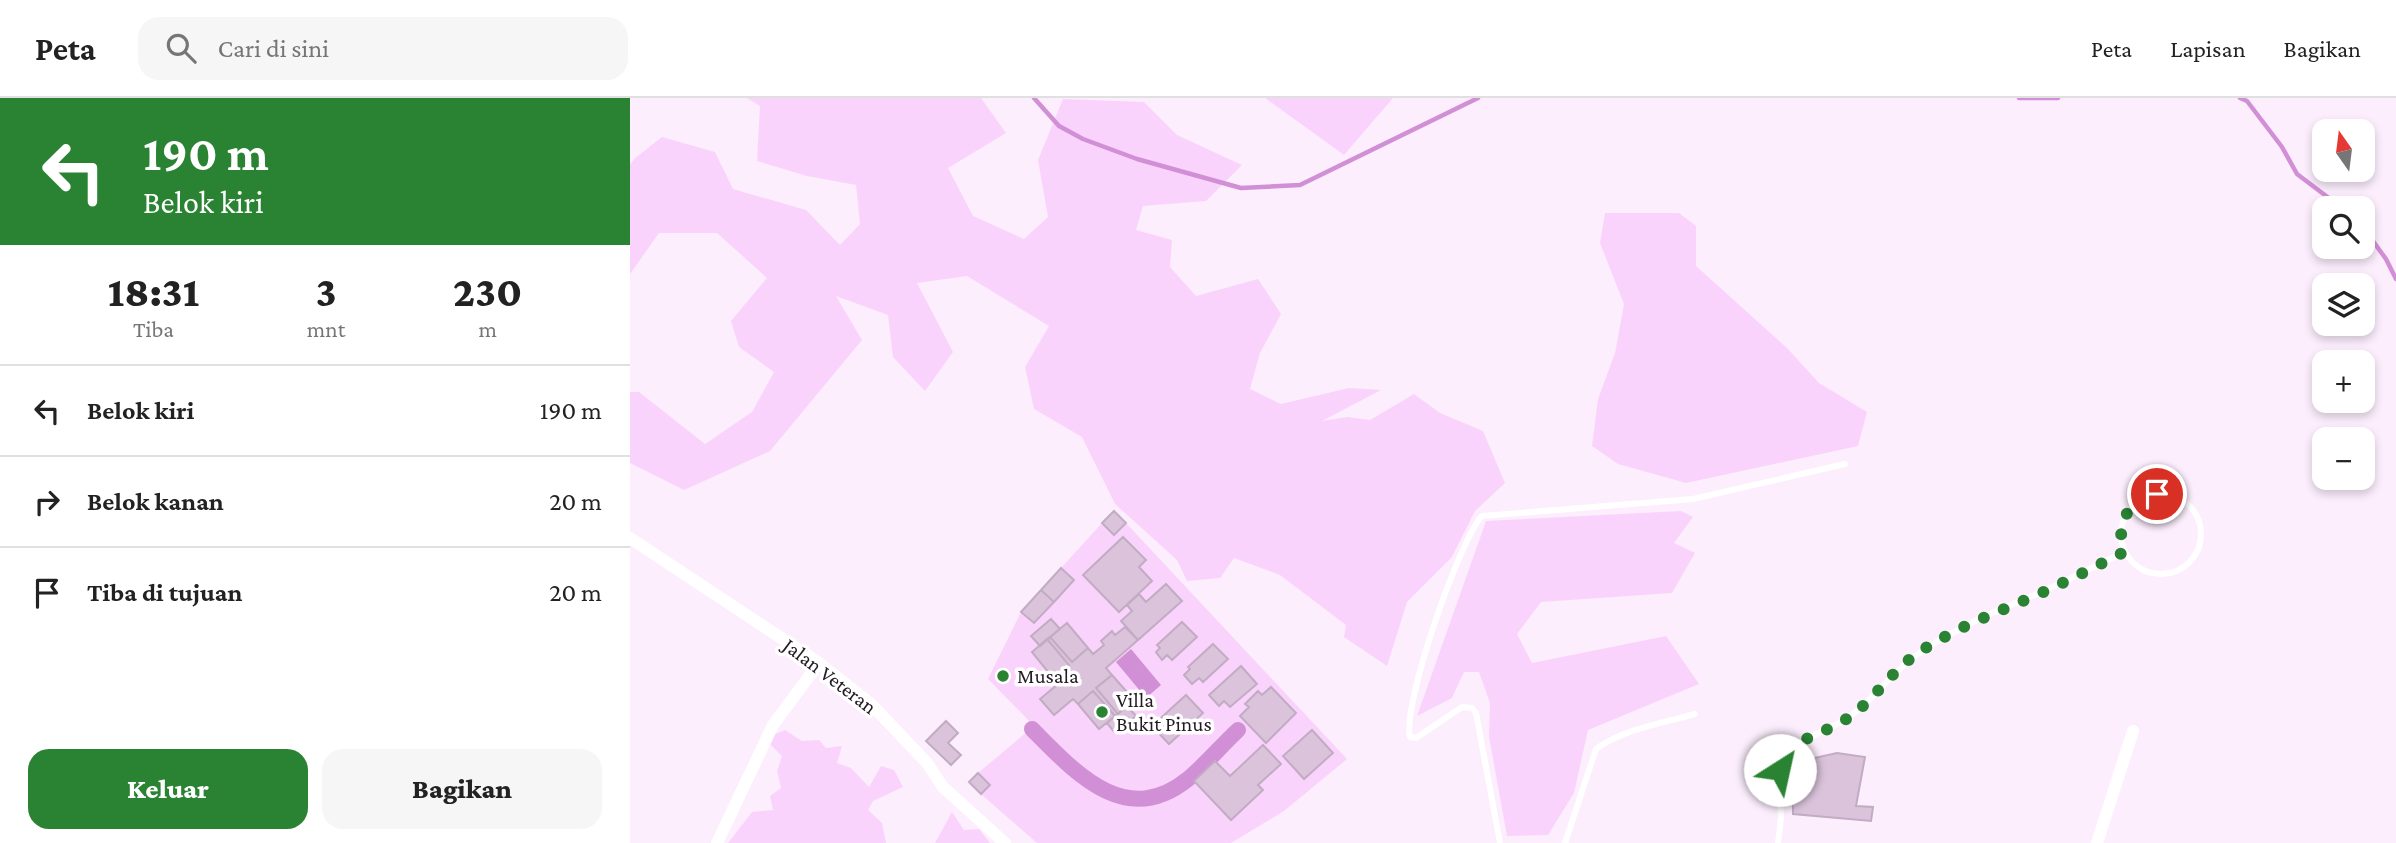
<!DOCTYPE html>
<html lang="id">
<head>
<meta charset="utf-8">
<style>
	:root { --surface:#fff; --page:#f6f6f6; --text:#222; --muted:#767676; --line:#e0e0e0; --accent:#298332 }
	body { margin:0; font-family:"Crimson Pro",serif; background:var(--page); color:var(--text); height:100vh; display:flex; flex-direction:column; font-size:26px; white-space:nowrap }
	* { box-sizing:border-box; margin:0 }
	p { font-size:23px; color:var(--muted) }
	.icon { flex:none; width:38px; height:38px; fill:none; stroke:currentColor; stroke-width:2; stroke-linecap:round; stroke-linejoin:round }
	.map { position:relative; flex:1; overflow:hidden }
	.drawer { display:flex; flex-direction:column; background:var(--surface); width:630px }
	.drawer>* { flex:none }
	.hud { background:#298332; color:#fff; overflow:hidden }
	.needle { width:46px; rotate:346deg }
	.controls { position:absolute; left:1682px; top:21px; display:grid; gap:14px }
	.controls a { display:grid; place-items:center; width:63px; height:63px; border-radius:14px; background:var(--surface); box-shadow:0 4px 10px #0003; font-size:35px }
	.pin { position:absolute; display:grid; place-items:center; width:60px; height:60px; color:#fff; margin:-30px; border:4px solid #fff; border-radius:50%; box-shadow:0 2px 7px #0007 }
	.me { position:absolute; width:77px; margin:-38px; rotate:35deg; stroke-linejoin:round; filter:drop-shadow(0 0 5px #0008) }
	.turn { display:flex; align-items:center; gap:24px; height:147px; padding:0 28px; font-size:32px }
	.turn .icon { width:91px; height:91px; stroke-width:2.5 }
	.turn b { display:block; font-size:49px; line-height:60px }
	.eta { display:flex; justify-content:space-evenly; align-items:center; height:119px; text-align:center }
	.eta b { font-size:42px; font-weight:800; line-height:49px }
	.action { display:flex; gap:14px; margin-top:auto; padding:14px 28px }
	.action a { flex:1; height:80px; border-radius:21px; background:var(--accent); color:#fff; font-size:28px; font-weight:800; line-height:80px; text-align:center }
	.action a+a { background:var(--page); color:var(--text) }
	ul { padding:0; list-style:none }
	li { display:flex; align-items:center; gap:21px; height:91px; padding:0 28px; border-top:2px solid var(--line) }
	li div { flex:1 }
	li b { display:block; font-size:26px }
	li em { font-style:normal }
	header { display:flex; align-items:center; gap:42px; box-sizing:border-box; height:98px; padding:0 35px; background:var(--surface); border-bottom:2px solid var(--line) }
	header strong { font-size:33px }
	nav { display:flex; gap:38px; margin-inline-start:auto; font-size:24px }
	.search { width:490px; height:63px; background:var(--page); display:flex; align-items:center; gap:18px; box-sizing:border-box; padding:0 24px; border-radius:21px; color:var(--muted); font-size:26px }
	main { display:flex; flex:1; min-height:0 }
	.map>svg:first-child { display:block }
</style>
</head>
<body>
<header>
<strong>Peta</strong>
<div class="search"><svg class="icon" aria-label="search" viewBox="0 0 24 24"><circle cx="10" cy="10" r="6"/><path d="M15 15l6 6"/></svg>Cari di sini</div>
<nav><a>Peta</a><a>Lapisan</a><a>Bagikan</a></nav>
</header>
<main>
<section class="drawer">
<div class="hud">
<div class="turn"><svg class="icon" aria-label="left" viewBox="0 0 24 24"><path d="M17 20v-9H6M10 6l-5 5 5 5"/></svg><div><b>190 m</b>Belok kiri</div></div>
</div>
<div class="eta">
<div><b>18:31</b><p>Tiba</p></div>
<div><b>3</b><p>mnt</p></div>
<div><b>230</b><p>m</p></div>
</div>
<ul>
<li><svg class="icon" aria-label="left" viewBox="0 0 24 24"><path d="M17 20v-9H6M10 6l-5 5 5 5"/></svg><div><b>Belok kiri</b></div><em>190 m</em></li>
<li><svg class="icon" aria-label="right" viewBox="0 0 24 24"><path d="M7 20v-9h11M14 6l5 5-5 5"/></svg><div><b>Belok kanan</b></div><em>20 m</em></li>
<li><svg class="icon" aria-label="arrive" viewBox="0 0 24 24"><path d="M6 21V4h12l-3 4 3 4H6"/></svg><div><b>Tiba di tujuan</b></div><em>20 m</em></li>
</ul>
<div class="action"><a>Keluar</a><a>Bagikan</a></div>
</section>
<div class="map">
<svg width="1766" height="745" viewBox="0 0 1766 745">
	<rect width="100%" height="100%" fill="#fceefd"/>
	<path fill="#fad3fc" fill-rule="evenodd" d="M117,0H351L376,35L318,70L343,118L394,141L418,119L408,62L433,1L514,4L547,37L612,67L576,103L513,108L506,132L542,142L540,169L566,198L628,181L651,216L630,255L620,291L651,306L719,290L751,292L692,323L717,319L740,322L784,296L810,315L853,333L875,385L845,413L822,459L777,504L757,568L714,539L716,527L650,477L604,460L590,480L557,483L547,462L485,406L452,339L404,311L395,269L419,228L337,178L287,185L323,254L295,293L263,259L258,217L206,198L232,242L140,353L54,392L0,365V294H9L75,346L122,314L144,274L109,249L101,223L137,180L87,135H29L0,176V67L4,61L32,39L85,54L103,91L176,112L210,147L230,126L226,87L177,78L127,63L130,8Z
		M635,0H763L714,57Z
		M975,115H1049L1066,128V168L1158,251L1189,285L1237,314L1228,348L1056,385L988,366L962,348L968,301L985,255L994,206L970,145Z
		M1051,413L1063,419L1044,445L1065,455L1042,495L911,504L887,536L902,565L1036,538L1069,586L958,632L944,695L918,737L877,738L859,639L860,605L849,574H834L822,600L787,618L856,423Z
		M472,425L484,436L496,425L717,661L654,713L601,745H407L351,696L360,687L348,675L404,628L358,581L391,514L405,525L443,482L431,470ZM509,469L522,483L509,496L516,504L536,486L551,503L476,570L504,602L497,608L505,618L486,635L477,625L469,631L402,554L410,548L401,538L421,521L430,531L437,526L463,556L474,547L471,543L481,534L485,537L495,529L491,523L502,513L497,507L489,514L454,477ZM583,546L598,561L573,584L569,580L562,586L554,577L560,571L558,568ZM611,569L626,586L600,609L594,603L589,608L579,597ZM641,589L666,615L636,645L610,619L619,609L615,605L628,594L632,597ZM556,597L573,616L539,646L522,628ZM633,647L651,666L628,687L632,692L601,722L564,683L585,664L600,678Z
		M155,632L172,643L189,642L196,650L212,648L207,665L221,670L239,689L251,668L264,672L273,689L243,703L238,712L252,725L256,745H98L122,714L143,712L140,698L151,690L147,673L152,658L140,646L145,636Z
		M322,714L334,732L349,731L360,745H305Z"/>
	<path fill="#d18fd5" d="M501,551L531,587L516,600L486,564Z"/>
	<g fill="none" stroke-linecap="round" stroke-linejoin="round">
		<path stroke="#d18fd5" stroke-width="4.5" d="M404,0L429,28L453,41L507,61L611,90L670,87L848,0
			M1389,0H1428
			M1610,0L1617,3L1652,49L1667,76L1712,110
			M1732,128L1756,161L1766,181"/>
		<path stroke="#d18fd5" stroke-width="16" d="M402,631C444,673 495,732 558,681C575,667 591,648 608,632"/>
	</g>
	<path fill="#dac3db" stroke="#c2acc3" stroke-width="2" d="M484,413L496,425L484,437L472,425Z
		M493,439L516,462L509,469L522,483L489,514L453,477Z
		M431,470L444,482L424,504L411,492Z
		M536,486L552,503L508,542L491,523L502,513L497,507L509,496L516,504Z
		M411,492L424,504L404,525L391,514Z
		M421,521L430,531L410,548L401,538Z
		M552,524L567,539L542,562L537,557L532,562L526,554L530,550L527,547Z
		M437,525L458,550L442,564L420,539Z
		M495,529L508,542L476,570L482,577L466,590L488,616L485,618L463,593L448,606L443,601L424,617L410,601L428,586L423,580L439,567L417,541L420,539L442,564L458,550L463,556L474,547L471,543L482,533L485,537Z
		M417,541L439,567L423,580L402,554Z
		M583,546L598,561L573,584L569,580L562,586L554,577L560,571L558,569Z
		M611,568L627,586L600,609L594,603L589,608L579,597Z
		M482,577L504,602L488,616L466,590Z
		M641,589L666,615L636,645L610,618L619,609L615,606L628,593L632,597Z
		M463,593L485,618L469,631L448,606Z
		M556,597L573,615L539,646L522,628Z
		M497,608L506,618L485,635L477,625Z
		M316,623L328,635L318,645L331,657L321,667L296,643Z
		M682,632L703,655L674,681L653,658Z
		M633,647L651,666L628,687L633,692L601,722L564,683L585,663L600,678Z
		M1207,655L1235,659L1226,708L1243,709L1241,723L1163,716L1162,665Z
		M348,675L360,687L351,696L339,684Z"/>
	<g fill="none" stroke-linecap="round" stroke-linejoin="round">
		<path stroke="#fff" stroke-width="6" d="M1491 436a40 40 0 1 1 80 0a40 40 0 1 1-80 0Z
			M870,745L846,615L842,610L832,609L786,640L780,639C772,607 829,443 852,418L1063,401L1215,366
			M935,745L966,651C994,631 1032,625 1065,616
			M1148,745L1151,720L1149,672L1152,659L1159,650L1213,623L1231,610L1279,562L1311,541L1351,520L1427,487L1494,454"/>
		<path stroke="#fff" stroke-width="12" d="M0,440L189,565L241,606L297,665L313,689L375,745
			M87,745L143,627L189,565
			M1467,745L1503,633"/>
	</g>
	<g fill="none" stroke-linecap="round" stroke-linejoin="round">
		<path stroke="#298332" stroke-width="12" stroke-dasharray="0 21.6" d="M1150,672C1156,642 1189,638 1213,623C1240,607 1256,580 1280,561C1314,535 1354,520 1393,503C1428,488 1461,471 1494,454C1485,425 1498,403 1527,396"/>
	</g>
	<g fill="#298332" stroke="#fff" stroke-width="2.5">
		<circle cx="373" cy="578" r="7"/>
		<circle cx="472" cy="614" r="7"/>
	</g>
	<g text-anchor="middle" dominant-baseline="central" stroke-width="7" stroke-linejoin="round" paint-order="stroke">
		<g font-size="21" fill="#231b24" stroke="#fff">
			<text transform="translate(200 578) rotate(37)">Jalan Veteran</text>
		</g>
		<g font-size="21" fill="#231b24" stroke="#fff" text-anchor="start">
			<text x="387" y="578">Musala</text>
			<text x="486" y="602">Villa<tspan x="486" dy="24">Bukit Pinus</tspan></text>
		</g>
	</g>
</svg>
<div class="controls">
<a><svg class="needle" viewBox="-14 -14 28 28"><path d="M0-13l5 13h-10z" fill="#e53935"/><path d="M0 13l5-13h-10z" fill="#767676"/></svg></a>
<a><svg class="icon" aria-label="search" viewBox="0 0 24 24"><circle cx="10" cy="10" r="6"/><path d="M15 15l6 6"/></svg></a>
<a><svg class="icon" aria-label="layers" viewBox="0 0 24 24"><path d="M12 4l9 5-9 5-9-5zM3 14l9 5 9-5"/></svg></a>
<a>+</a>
<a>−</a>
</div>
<div class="pin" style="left:1527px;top:396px;background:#d93025"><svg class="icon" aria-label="arrive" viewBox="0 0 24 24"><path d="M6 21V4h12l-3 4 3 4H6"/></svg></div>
<svg class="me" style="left:1150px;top:672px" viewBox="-20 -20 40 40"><circle r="19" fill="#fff"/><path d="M0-13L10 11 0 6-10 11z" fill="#298332"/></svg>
</div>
</main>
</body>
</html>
